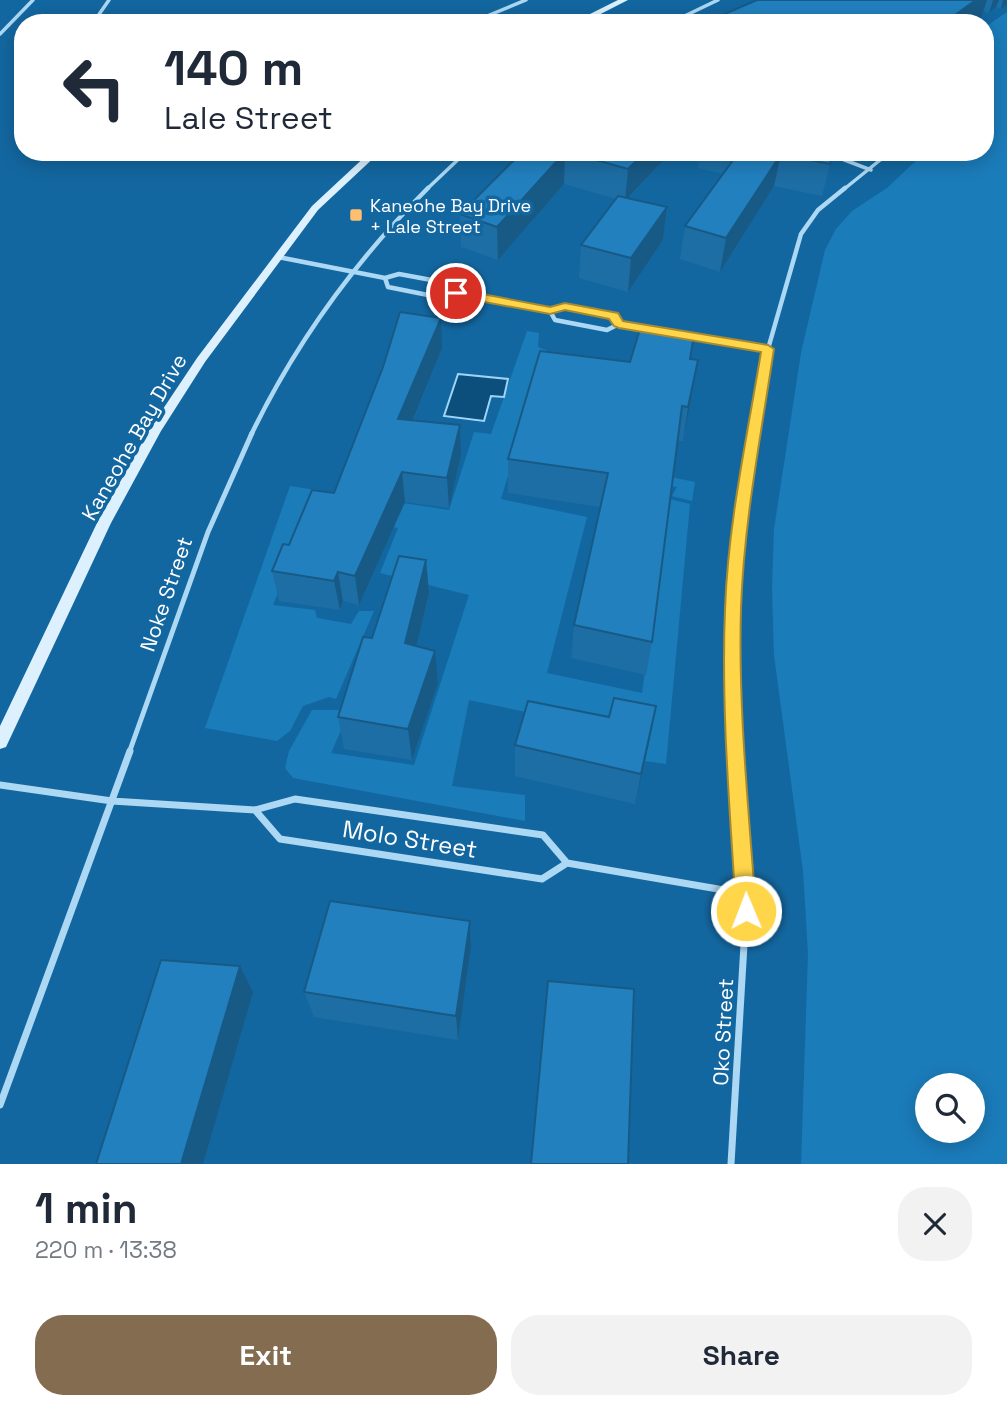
<!DOCTYPE html>
<html lang="en">
<head>
<meta charset="utf-8">
<style>
	:root { --surface:#fff; --page:#f2f2f3; --text:#1f2937; --muted:#747a83; --accent:#846c50 }
	body { margin:0; font-family:"Space Grotesk",sans-serif; background:var(--page); color:var(--text); height:100vh; display:flex; flex-direction:column; font-size:26px; white-space:nowrap }
	* { box-sizing:border-box; margin:0 }
	p { font-size:23px; color:var(--muted) }
	.icon { flex:none; width:38px; height:38px; fill:none; stroke:currentColor; stroke-width:2; stroke-linecap:round; stroke-linejoin:round }
	.map { position:relative; height:1164px; overflow:hidden }
	.side { display:flex; flex-direction:column; background:var(--surface); flex:1 }
	.side>* { flex:none }
	.banner { position:absolute; left:14px; top:14px; width:980px; height:147px; border-radius:28px; box-shadow:0 4px 18px #0003; background:#fff; color:var(--text); overflow:hidden }
	.fabs { position:absolute; left:915px; top:1073px; display:grid; gap:14px }
	.fabs a { display:grid; place-items:center; width:70px; height:70px; border-radius:50%; background:var(--surface); box-shadow:0 4px 18px #0003; font-size:35px }
	.pin { position:absolute; display:grid; place-items:center; width:60px; height:60px; color:#fff; margin:-30px; border:4px solid #fff; border-radius:50%; box-shadow:0 2px 7px #0007 }
	.me { position:absolute; width:77px; margin:-38px; rotate:359deg; stroke-linejoin:round; filter:drop-shadow(0 0 5px #0008) }
	.turn { display:flex; align-items:center; gap:24px; height:147px; padding:0 35px; font-size:32px }
	.turn .icon { width:91px; height:91px; stroke-width:2.5 }
	.turn b { display:block; font-size:49px; line-height:60px }
	.round { display:grid; place-items:center; flex:none; width:74px; height:74px; border-radius:28px; background:var(--page) }
	.summary { display:flex; align-items:center; justify-content:space-between; height:119px; padding:0 35px }
	h1 { font-size:42px; font-weight:700; line-height:52px }
	.button { display:flex; gap:14px; margin-top:auto; padding:14px 35px }
	.button a { flex:1; height:80px; border-radius:28px; background:var(--accent); color:#fff; font-size:28px; font-weight:700; line-height:80px; text-align:center }
	.button a+a { background:var(--page); color:var(--text) }
	.map>svg:first-child { display:block }
</style>
</head>
<body>
<div class="map">
<svg width="1007" height="1164" viewBox="0 0 1007 1164">
	<rect width="100%" height="100%" fill="#1367a0"/>
	<path fill="#1b7cba" fill-rule="evenodd" d="M1007,12V1164H801L808,953L803,871L774,655L772,588L774,529L801,353L825,250L836,229L852,211L887,188L925,152H985V27ZM928,1085H973V1130H928Z
		M527,331L539,333L538,347L615,379L596,462L695,482L692,501L672,496L677,487L582,471L536,383L501,499L587,517L547,673L642,693L669,499L690,504L666,764L645,761L650,738L469,700L452,786L525,795V821L293,778L285,768L289,751L312,710H350L331,753L414,765L469,595L380,573L398,528L341,517L314,503L273,605L315,610L317,618L351,624L359,611H374L336,699L329,697L303,706L290,731L277,741L205,728L290,486L449,510L474,432L491,434Z"/>
	<path fill="#0c4e7c" stroke="#9ed5f7" stroke-width="2" d="M458,374L508,379L504,397L491,396L484,421L444,416Z"/>
	<g fill="none" stroke-linecap="round" stroke-linejoin="round">
		<path stroke="#acd8f4" stroke-width="3.5" d="M93,23L109,0
			M470,23L526,0
			M670,23L718,0
			M0,34L33,0
			M827,158L842,159L871,170
			M426,190L466,152
			M843,190L890,152"/>
		<path stroke="#acd8f4" stroke-width="4.5" d="M278,257L385,278L399,274L453,284L456,293
			M385,278L388,287L443,298L456,293L550,311L565,307L614,316L619,324
			M550,311L555,320L607,330L619,324L678,334
			M688,336L768,349
			M251,435C296,342 355,261 428,188
			M754,435L768,349L801,234L818,210L845,188"/>
		<path stroke="#acd8f4" stroke-width="5" d="M129,753L208,532L252,433
			M737,753C731,681 731,610 738,539C741,503 749,468 754,433"/>
		<path stroke="#acd8f4" stroke-width="7" d="M0,785L112,801L255,810L295,799L543,835L567,863L747,894
			M255,810L280,839L542,879L567,863
			M0,1105L130,751
			M731,1164L747,894L736,751"/>
		<path fill="#dcf0fd" fill-rule="evenodd" d="M618,0H628L583,23H572Z
			M370,152H380L318,210L205,362L161,431L111,523L6,747L0,749V726L97,523L151,427L197,358L312,206Z"/>
	</g>
	<path fill="#1d6ea4" d="M757,0H1007V5L1001,9L996,7L989,13L983,11L981,18L975,23H708V21Z
		M522,152H671L628,199L667,207L663,240L628,292L579,278L581,245L616,199L564,184L498,260L461,247L460,214Z
		M700,152H833L822,196L774,186L720,272L680,259L685,226L723,174L698,168Z
		M442,348L413,421L460,425L461,455L449,508L405,502L359,605L343,601L340,610L279,601L272,571L334,493Z
		M690,359L692,394L683,441H678L652,642L646,675L571,658L574,625L600,507L508,493V459L630,362Z
		M426,560L429,593L416,646L438,683L412,760L344,749L338,717L372,638Z
		M656,706L635,804L515,776V745L609,717Z
		M470,921L471,947L458,1040L314,1017L304,992Z"/>
	<path fill="#185a86" d="M976,0H987L981,18L975,23H945Z
		M993,0H999L996,7L989,13Z
		M1003,0H1007V5L1001,9Z
		M565,152L564,184L498,260L497,227Z
		M645,152H671L625,201L628,169Z
		M781,154L774,186L720,272L726,238Z
		M667,207L663,240L628,292L631,258Z
		M441,318L442,348L401,449L398,419Z
		M698,360L692,394L683,441L688,407Z
		M460,425L461,455L449,508L447,478Z
		M402,472L405,502L359,605L355,576Z
		M426,560L429,593L409,676L405,643Z
		M338,572L343,601L340,610L334,581Z
		M435,651L438,683L412,760L408,729Z
		M656,706L650,738L635,804L641,774Z
		M470,921L471,947L458,1040L456,1016Z
		M240,966L253,992L203,1164H181Z"/>
	<path fill="#2280bf" stroke="#185a86" stroke-width="2" d="M757,0H976L945,22L949,23H712L708,21Z
		M522,152H565L497,227L460,214Z
		M567,152H645L628,169Z
		M739,152H833L830,164L781,154L726,238L685,226Z
		M618,196L667,207L631,258L581,245Z
		M400,312L441,318L398,419L460,425L447,478L402,472L355,576L338,572L334,581L272,571L283,544L289,545L312,490L334,493L383,367Z
		M640,329L694,335L690,359L698,360L688,407L682,406L652,642L574,625L608,473L508,459L540,351L630,362Z
		M399,556L426,560L405,643L435,651L408,729L338,717L363,637L372,638Z
		M614,698L656,706L641,774L515,745L528,701L609,717Z
		M330,901L470,921L456,1016L304,992Z
		M161,960L240,966L181,1164H96Z
		M548,981L634,989L628,1164H531Z"/>
	<path fill="#ffd54a" stroke="#a68a30" stroke-width="2" d="M456,289L550,307L565,303L618,313L623,321L768,345L774,349C761,435 744,521 741,608C738,709 749,811 756,911L753,918L746,921L739,918L736,911C730,811 721,710 725,609C728,523 747,437 761,352L619,328L614,326L609,319L565,310L550,314L452,296V291Z"/>
	<rect fill="#ffbf6f" stroke="#1367a0" stroke-width="2.5" x="349" y="208" width="14" height="14" rx="3.5"/>
	<g text-anchor="middle" dominant-baseline="central" stroke-width="7" stroke-linejoin="round" paint-order="stroke">
		<g font-size="18" fill="#fff" stroke="#1367a0" text-anchor="start">
			<text x="370" y="205">Kaneohe Bay Drive<tspan x="370" dy="21">+ Lale Street</tspan></text>
		</g>
		<g font-size="21" fill="#fff" stroke="#1367a0">
			<text transform="translate(134 437) rotate(-60)">Kaneohe Bay Drive</text>
			<text transform="translate(166 594) rotate(-71)">Noke Street</text>
			<text transform="translate(723 1032) rotate(-87)">Oko Street</text>
		</g>
		<g font-size="24" fill="#fff" stroke="#1367a0">
			<text transform="translate(410 839) rotate(9)">Molo Street</text>
		</g>
	</g>
</svg>
<div class="fabs">
<a><svg class="icon" aria-label="search" viewBox="0 0 24 24"><circle cx="10" cy="10" r="6"/><path d="M15 15l6 6"/></svg></a>
</div>
<div class="pin" style="left:456px;top:293px;background:#d93025"><svg class="icon" aria-label="arrive" viewBox="0 0 24 24"><path d="M6 21V4h12l-3 4 3 4H6"/></svg></div>
<svg class="me" style="left:746px;top:911px" viewBox="-20 -20 40 40"><circle r="17" fill="#ffd54a" stroke="#fff" stroke-width="3"/><path d="M0-11L8 9 0 5-8 9z" fill="#fff"/></svg>
<div class="banner">
<div class="turn"><svg class="icon" aria-label="left" viewBox="0 0 24 24"><path d="M17 20v-9H6M10 6l-5 5 5 5"/></svg><div><b>140 m</b>Lale Street</div></div>
</div>
</div>
<section class="side">
<div class="summary"><div><h1>1 min</h1><p>220 m · 13:38</p></div><a class="round"><svg class="icon" aria-label="close" viewBox="0 0 24 24"><path d="M6 6l12 12M18 6L6 18"/></svg></a></div>
<div class="button"><a>Exit</a><a>Share</a></div>
</section>
</body>
</html>
